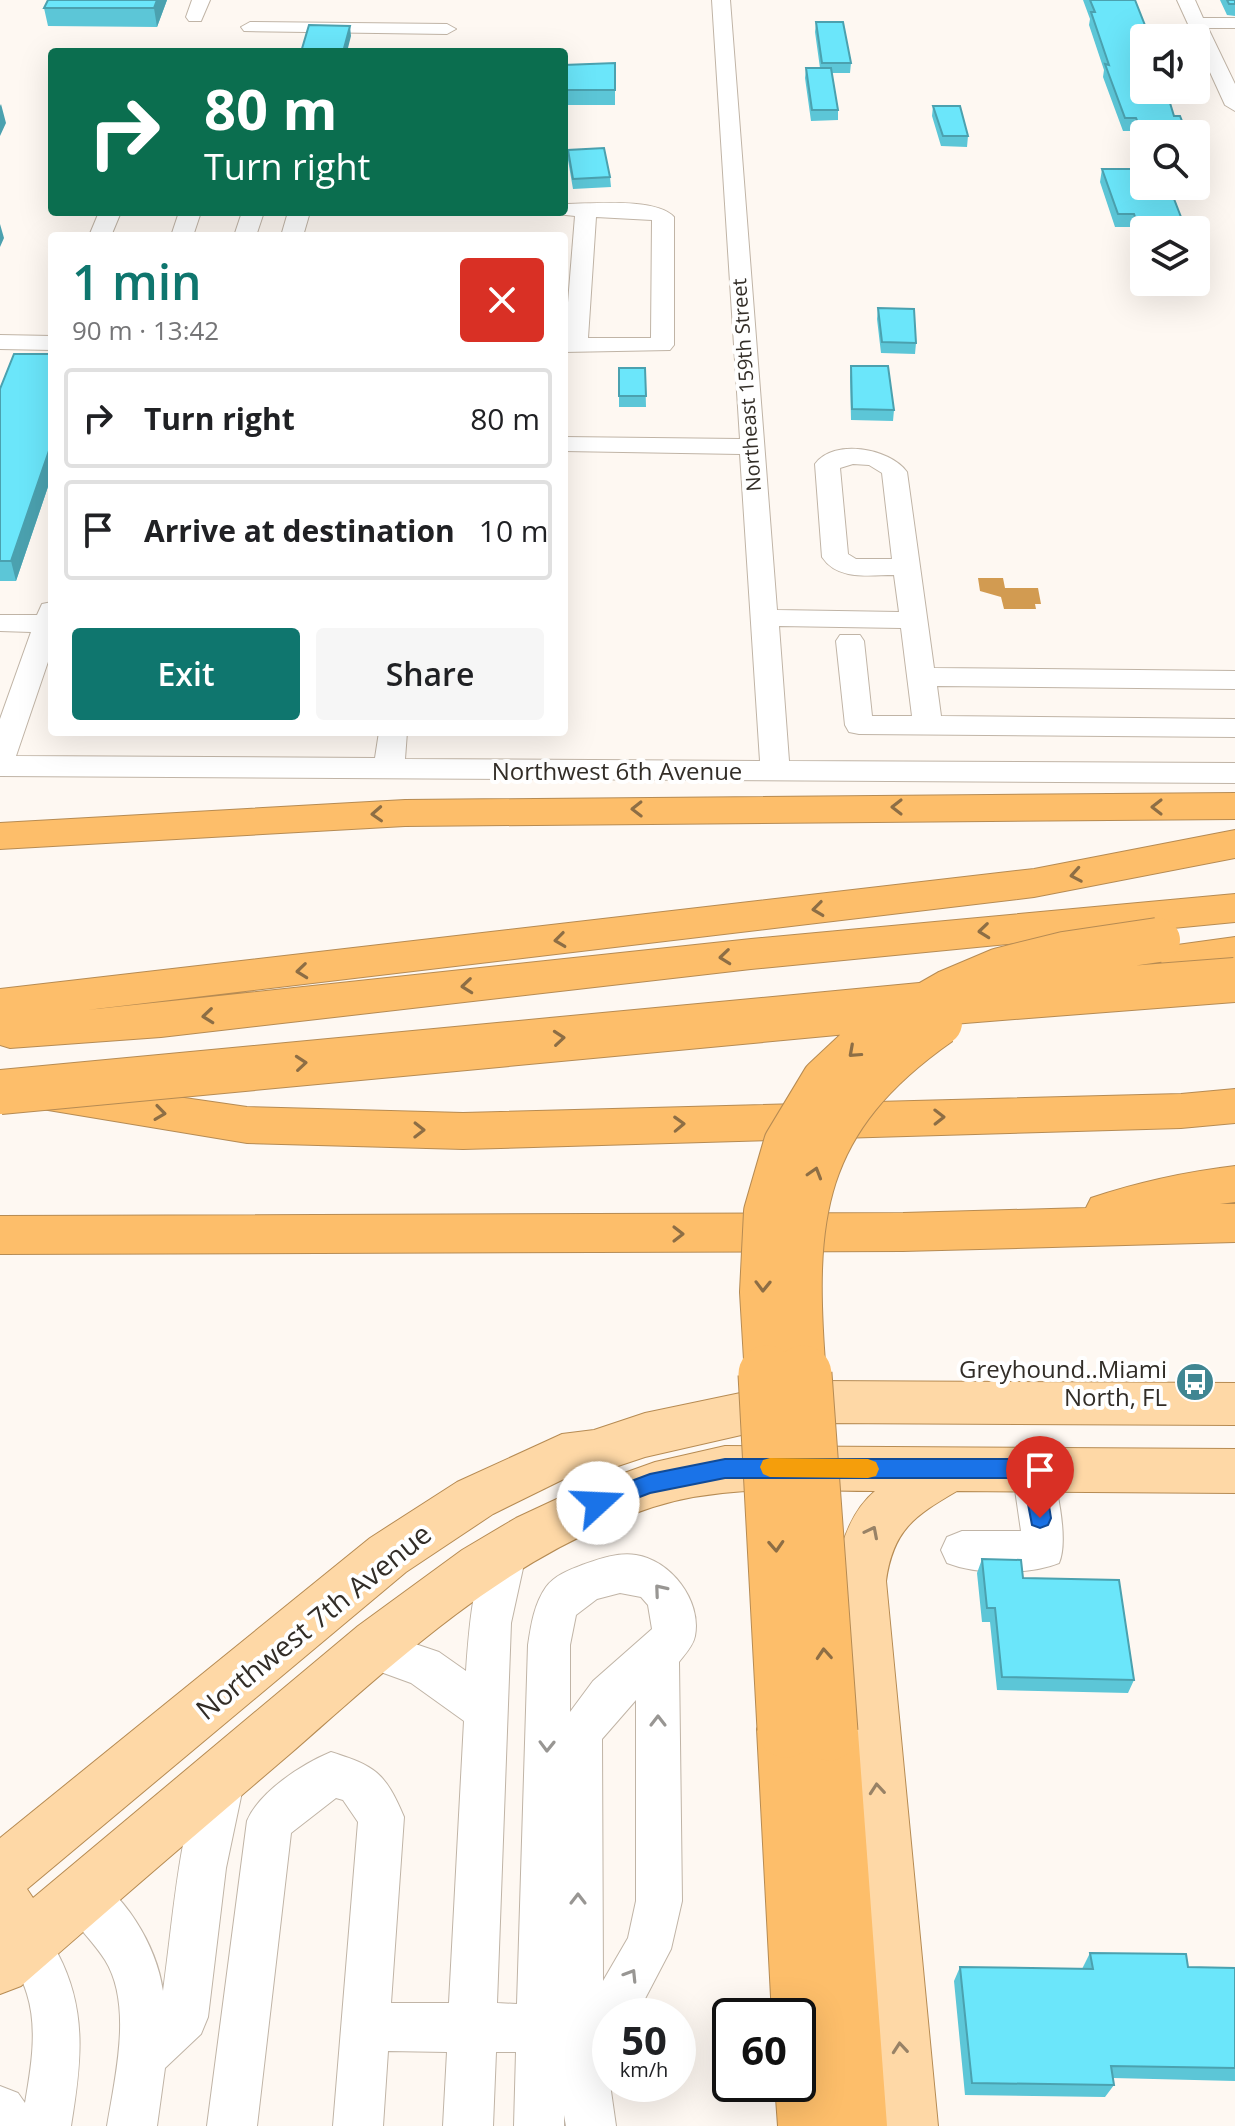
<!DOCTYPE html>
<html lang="en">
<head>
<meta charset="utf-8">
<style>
	:root { --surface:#fff; --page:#f6f6f6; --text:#202124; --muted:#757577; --line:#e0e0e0; --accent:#0f766e }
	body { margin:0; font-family:"Open Sans",sans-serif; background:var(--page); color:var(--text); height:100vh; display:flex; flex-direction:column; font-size:30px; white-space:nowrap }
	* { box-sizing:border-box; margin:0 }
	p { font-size:26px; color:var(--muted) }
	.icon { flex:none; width:44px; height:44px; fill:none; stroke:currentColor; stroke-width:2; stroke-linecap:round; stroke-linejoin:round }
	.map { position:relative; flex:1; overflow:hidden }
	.panel { position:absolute; left:48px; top:232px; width:520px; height:504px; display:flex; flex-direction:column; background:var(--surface); border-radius:8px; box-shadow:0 8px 32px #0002 }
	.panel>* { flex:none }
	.guide { position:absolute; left:48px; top:48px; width:520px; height:168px; border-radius:8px; box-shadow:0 8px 32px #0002; background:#0b6e4f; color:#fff; overflow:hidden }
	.buttons { position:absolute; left:1130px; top:24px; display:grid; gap:16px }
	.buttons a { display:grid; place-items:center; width:80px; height:80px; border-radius:8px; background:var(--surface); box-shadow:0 8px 32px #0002; font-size:40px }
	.speed { position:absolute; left:592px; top:1998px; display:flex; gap:16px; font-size:40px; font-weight:700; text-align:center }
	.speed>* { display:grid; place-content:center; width:104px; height:104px; border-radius:50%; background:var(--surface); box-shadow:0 8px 32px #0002; line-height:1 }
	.speed small { font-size:20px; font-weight:400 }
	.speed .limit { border:4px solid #111; border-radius:12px; background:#fff; color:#111 }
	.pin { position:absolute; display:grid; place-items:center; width:68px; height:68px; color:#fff; margin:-82px -34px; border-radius:50% 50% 50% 0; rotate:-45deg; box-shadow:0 0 8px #0007 }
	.pin .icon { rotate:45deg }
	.me { position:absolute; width:88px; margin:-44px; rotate:70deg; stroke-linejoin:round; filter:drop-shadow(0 0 6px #0008) }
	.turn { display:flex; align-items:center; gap:28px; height:168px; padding:0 24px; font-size:36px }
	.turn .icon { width:104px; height:104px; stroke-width:2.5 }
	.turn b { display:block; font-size:56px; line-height:68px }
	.round { display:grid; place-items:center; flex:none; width:84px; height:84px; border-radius:8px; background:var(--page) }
	.summary { display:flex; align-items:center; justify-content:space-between; height:136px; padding:0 24px }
	h1 { font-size:48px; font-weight:600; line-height:60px; color:var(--accent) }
	.button { display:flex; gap:16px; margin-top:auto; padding:16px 24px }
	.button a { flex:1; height:92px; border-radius:8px; background:var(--accent); color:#fff; font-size:32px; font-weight:600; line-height:92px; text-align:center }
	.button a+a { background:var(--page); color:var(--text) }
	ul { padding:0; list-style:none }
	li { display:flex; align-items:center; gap:24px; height:100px; margin:0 16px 12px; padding:0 8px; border:4px solid var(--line); border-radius:8px }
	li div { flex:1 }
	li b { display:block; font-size:30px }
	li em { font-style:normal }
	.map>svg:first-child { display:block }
</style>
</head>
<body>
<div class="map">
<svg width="1235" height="2126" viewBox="0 0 1235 2126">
	<rect width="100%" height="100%" fill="#fef8f2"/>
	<path fill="#d29b51" d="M978,578H1003L1005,588H1038L1041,604H1035L1036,609H1004L1001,597L980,591Z"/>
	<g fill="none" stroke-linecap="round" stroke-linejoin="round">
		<defs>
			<path id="minor" d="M192,0H210L201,21H189L186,17Z
				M712,0H730L777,610L899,612L894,575C869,575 838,581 822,557L815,464C833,438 890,448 907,472L934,668L1235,671V689L937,686L941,716L1235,719V737L859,734L849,732L845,725L836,641L840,635H860L864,641L872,716H912L901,628L779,626L789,761L1235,763V783L0,776V719L31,632L0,631V615H37L42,604L52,602V650L16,756L375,758L379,732H407L405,759L760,761L740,454L564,451V437L740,439ZM853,464L869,465L882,473L892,559H856L848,554L840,468Z
				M1177,0H1195L1203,18H1235V28H1208L1235,84V111L1225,105Z
				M250,22L447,24L456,29L447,34L244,31L241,27Z
				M564,204C590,204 656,197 674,217V345L670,350L564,352L575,216L557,214L555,212H564ZM596,217L652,220L651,338H588Z
				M99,212H121L111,236H89Z
				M179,212H201L193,236H171Z
				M242,212H264L256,236H234Z
				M288,212H310L303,236H281Z
				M0,335L52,336V350L0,349Z
				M1032,1451L1046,1456C1057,1480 1069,1541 1059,1563C1029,1575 977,1575 947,1563L941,1550L947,1537L962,1531H1021L1012,1469L1018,1456Z
				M506,1531L521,1537L527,1550L511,1623L497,2003L517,2004L528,1645C531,1625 534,1604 546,1587C555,1575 569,1570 582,1565C599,1559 618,1552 636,1555C670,1560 702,1600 695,1636C693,1646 685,1654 679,1662L682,1901L671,1949L636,2016H610V2084L616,2126H566L564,2115V2126H514L516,2052H496L493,2126H443L447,2052L388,2051L383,2126H333L358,1822L343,1800L336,1798L291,1833L257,2126H207L247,1821C259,1792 302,1764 331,1752C375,1766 385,1772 404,1817L391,2003H449L464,1721L411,1683L356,1663L350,1649L356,1635L371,1629L439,1652L466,1671C469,1627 473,1578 491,1537ZM620,1593L641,1597L648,1605L652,1629L593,1681L570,1712V1645L576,1615L597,1599ZM636,1700V1901L628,1938L603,1981L602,1739Z
				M224,1751L240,1757L246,1773L226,1868L208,2017L201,2034L165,2068L157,2126H107C115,2077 133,2005 105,1960C90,1936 68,1920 58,1894L65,1878L81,1871C123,1888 157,1946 163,1991C174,1914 178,1829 208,1757Z
				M26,1918C44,1926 49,1936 58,1954C88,2011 81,2065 71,2126H0V2086L18,2093L25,2103C31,2068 38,2029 27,1994C22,1976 10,1959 2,1942L9,1925Z"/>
			<path id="major" d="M819,1381L1235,1383V1425L819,1423L750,1433L645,1457L594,1474L568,1477L493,1514L406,1572L27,1889L33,1898L358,1626L462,1550L516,1518L574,1491L655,1462L725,1446L1235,1449V1493L957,1491C914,1516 893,1530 886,1581L938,2126H876L834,1581C839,1548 849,1513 875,1491C800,1491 726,1484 653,1507C511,1553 401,1657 291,1753C201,1830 110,1908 21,1986L0,1994V1838L370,1538L457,1482L562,1434L594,1430L645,1413L750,1391Z"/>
			<path id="highway" d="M1235,793V819L405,826L0,849V823L405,800Z
				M1235,830V858L1034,897L87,1010L751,939L1235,894V922L751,969L161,1037L10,1048L0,1045V989L1034,869Z
				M1235,937V967L1163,975L1148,971L1142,960L1148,949Z
				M46,1078L247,1107L463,1113L1181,1094L1235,1089V1123L1181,1128L463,1149L247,1143L30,1107L24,1095L30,1083Z
				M1235,1166V1202L1220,1204H1235V1242L903,1251L0,1254V1216L903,1213L1086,1208L1091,1198C1139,1182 1185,1172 1235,1166Z
				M786,1701L806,1709L808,1714L829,1704L849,1712L858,1732L887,2126H778L775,2084H798V2016H772L757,1729L766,1709Z"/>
		</defs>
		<use href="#minor" stroke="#c0b4a6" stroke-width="2"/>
		<use href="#major" stroke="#b68b53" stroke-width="2"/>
		<use href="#highway" stroke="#b68b53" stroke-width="2"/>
		<use href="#minor" fill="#fff" fill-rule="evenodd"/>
		<use href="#major" fill="#fed8a6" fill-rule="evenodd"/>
		<use href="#highway" fill="#fdbe6a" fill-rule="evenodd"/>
		<defs>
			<path id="highway-bridge-far1" d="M0,1092L963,1001L1235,980
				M767,1376L762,1292L766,1212L786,1143L824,1080L871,1036L948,992L1000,970L1064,954L1158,940
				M804,1376C791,1216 800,1121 940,1023"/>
			<path id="highway-bridge" d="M767,1374L786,1729
				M803,1374L829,1732"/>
		</defs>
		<use href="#highway-bridge-far1" stroke="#b68b53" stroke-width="46" stroke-linecap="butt"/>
		<use href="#highway-bridge" stroke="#b68b53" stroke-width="59" stroke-linecap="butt"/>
		<use href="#highway-bridge-far1" stroke="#fdbe6a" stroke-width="44"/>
		<use href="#highway-bridge" stroke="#fdbe6a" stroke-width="57"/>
	</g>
	<path fill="#5cc6d7" d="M167,0L157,27L48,26L44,8Z
		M1083,0H1135L1144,38V52H1139L1144,134V157L1134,131H1123L1103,77L1104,70L1089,25L1090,19Z
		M1220,0H1235V16L1227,15Z
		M816,22L851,63L850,73H832L838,110V120L811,121L805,78L806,68H820L815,32Z
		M615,63V105H564V65Z
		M933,106L968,136L967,147L941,146L932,116Z
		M568,150L610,177L611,187L573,189L568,160Z
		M1135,165L1144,186H1196V166L1199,173L1196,186H1169L1144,230V244H1137L1131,227H1115L1100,182L1102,169H1134Z
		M878,308L916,343L915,354L881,353L877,319Z
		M52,354V475L16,581H0V389Z
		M851,366L894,410L893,421L851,420L850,377Z
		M619,368H645L646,407H619Z
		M982,1559L1134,1680L1128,1693L997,1690L990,1622H982L977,1573Z
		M1090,1953L1188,1967L1235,1968V2081L1113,2078L1114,2085L1105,2097L965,2095L954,1981L960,1967L1082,1969Z"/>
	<path fill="#4ba1af" d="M157,0H167L157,27L154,8Z
		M350,26L351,36L347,52H343Z
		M1,104L6,123L0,136V106Z
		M0,224L4,238L0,247Z
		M52,442V475L16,581L11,561Z"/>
	<path fill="#6be6fa" stroke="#4ba1af" stroke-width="2" d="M48,0H157L154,8H44Z
		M1090,0H1135L1150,38H1144V40H1134L1144,66V90H1154L1159,103H1170L1174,116H1180L1187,134H1144V137L1136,118H1125L1105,64L1109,65L1091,12H1095Z
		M1227,0H1235V4H1229Z
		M816,22H843L851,63H822Z
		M309,25L350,26L343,52H301Z
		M615,63V90H564V65Z
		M806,68H831L838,110H812Z
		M933,106H960L968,136H943Z
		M604,148L610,177L573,179L568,150Z
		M1135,165H1144V186H1169L1186,230L1140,231L1134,214H1118L1102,169H1137Z
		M878,308L914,309L916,343L882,342Z
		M14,354H52V442L11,561H0V389Z
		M851,366H888L894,410L852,409Z
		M619,368H645L646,396H619Z
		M982,1559L1021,1560L1023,1578L1119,1580L1134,1680L1002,1677L995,1608H987Z
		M1090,1953L1186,1954L1188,1967L1235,1968V2068L1111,2066L1114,2085L972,2083L960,1967L1093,1969Z"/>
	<defs><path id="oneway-chevron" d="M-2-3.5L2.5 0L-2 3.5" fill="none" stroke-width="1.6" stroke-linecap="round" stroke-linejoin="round" transform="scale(2)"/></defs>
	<g stroke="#8d6e45">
		<use href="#oneway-chevron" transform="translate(897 807) rotate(180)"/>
		<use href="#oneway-chevron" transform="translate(1157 807) rotate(180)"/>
		<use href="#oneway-chevron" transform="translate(637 809) rotate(179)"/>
		<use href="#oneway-chevron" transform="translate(377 814) rotate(177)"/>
		<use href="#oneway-chevron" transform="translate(1076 875) rotate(170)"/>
		<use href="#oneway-chevron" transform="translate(818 909) rotate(173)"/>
		<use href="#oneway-chevron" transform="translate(984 931) rotate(174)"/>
		<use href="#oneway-chevron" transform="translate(560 940) rotate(173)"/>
		<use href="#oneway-chevron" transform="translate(725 957) rotate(174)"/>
		<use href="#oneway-chevron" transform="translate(302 971) rotate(174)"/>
		<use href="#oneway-chevron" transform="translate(467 986) rotate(174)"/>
		<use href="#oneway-chevron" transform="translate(208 1016) rotate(174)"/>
		<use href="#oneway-chevron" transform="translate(559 1038) rotate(-5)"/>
		<use href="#oneway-chevron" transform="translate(854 1052) rotate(138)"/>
		<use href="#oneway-chevron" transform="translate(301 1063) rotate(-5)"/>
		<use href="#oneway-chevron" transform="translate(160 1113) rotate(8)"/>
		<use href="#oneway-chevron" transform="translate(939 1117) rotate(-1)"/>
		<use href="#oneway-chevron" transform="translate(679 1124) rotate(-2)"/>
		<use href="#oneway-chevron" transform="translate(419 1130) rotate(1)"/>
		<use href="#oneway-chevron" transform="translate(815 1173) rotate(-73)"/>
		<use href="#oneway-chevron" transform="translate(678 1234)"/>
		<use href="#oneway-chevron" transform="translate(763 1286) rotate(91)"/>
		<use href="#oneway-chevron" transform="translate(776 1546) rotate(87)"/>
		<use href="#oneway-chevron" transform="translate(824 1654) rotate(-94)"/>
	</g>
	<g stroke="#988266">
		<use href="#oneway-chevron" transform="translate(872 1532) rotate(-63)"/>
		<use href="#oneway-chevron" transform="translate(877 1789) rotate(-95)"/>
		<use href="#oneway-chevron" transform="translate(900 2048) rotate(-95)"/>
	</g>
	<g stroke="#989693">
		<use href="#oneway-chevron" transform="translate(660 1590) rotate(-130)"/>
		<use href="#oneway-chevron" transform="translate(658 1721) rotate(-90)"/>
		<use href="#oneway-chevron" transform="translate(547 1746) rotate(91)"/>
		<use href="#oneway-chevron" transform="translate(578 1899) rotate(-90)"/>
		<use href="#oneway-chevron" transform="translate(631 1975) rotate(-58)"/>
	</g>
	<path fill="#1a73e8" stroke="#114b97" stroke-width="2" d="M725,1459H1032L1040,1462L1043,1469L1051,1518L1048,1525L1040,1528L1032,1525L1023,1478H725L650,1493L598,1513L591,1510L588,1503L591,1496L650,1474Z"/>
	<path fill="#f59e0b" d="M770,1458L868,1459L876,1462L879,1469L876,1476L868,1478L770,1477L763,1474L760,1467L763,1460Z"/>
	<defs>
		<symbol id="bus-disc" viewBox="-11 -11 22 22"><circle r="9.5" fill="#408692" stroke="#fff"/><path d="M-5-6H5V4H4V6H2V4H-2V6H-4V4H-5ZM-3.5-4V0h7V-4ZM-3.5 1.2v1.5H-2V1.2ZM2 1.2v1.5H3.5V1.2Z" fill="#fff"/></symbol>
	</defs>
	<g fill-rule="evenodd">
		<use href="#bus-disc" x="1173" y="1360" width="44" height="44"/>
	</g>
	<g text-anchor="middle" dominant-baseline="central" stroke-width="8" stroke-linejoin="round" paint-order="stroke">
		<g font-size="20" fill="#322d27" stroke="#fff">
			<text transform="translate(746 385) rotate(-94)">Northeast 159th Street</text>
		</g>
		<g font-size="24" fill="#322d27" stroke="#fff">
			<text x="617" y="770">Northwest 6th Avenue</text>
		</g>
		<g font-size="24" fill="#322d27" stroke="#fff" text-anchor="end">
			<text x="1167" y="1368">Greyhound..Miami<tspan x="1167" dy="28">North, FL</tspan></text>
		</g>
		<g font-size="28" fill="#322d27" stroke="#fff">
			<text transform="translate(313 1621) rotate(-39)">Northwest 7th Avenue</text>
		</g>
	</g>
</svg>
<div class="buttons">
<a><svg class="icon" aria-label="sound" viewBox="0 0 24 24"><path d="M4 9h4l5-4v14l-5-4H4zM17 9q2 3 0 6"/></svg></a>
<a><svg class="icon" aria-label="search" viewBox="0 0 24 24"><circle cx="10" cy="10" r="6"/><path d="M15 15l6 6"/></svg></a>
<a><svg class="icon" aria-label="layers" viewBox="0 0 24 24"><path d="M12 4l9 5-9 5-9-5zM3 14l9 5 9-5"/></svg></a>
</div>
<div class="speed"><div>50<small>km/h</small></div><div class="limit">60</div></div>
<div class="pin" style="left:1040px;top:1518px;background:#d93025"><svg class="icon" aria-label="arrive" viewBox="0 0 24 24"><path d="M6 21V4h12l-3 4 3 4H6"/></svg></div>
<svg class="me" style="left:598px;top:1503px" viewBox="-20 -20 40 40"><circle r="19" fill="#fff"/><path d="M0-13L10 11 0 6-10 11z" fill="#1a73e8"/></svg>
<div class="guide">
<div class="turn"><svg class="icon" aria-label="right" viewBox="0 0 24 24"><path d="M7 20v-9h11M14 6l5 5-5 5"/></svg><div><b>80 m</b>Turn right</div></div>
</div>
<section class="panel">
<div class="summary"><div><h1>1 min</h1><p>90 m · 13:42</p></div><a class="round" style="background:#d93025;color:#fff"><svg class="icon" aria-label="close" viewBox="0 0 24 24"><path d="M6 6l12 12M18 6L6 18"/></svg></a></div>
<ul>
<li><svg class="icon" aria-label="right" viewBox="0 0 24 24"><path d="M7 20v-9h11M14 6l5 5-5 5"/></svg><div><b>Turn right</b></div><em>80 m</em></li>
<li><svg class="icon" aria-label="arrive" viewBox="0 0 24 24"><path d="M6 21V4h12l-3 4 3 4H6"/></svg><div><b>Arrive at destination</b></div><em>10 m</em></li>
</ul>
<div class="button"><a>Exit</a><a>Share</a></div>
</section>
</div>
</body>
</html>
